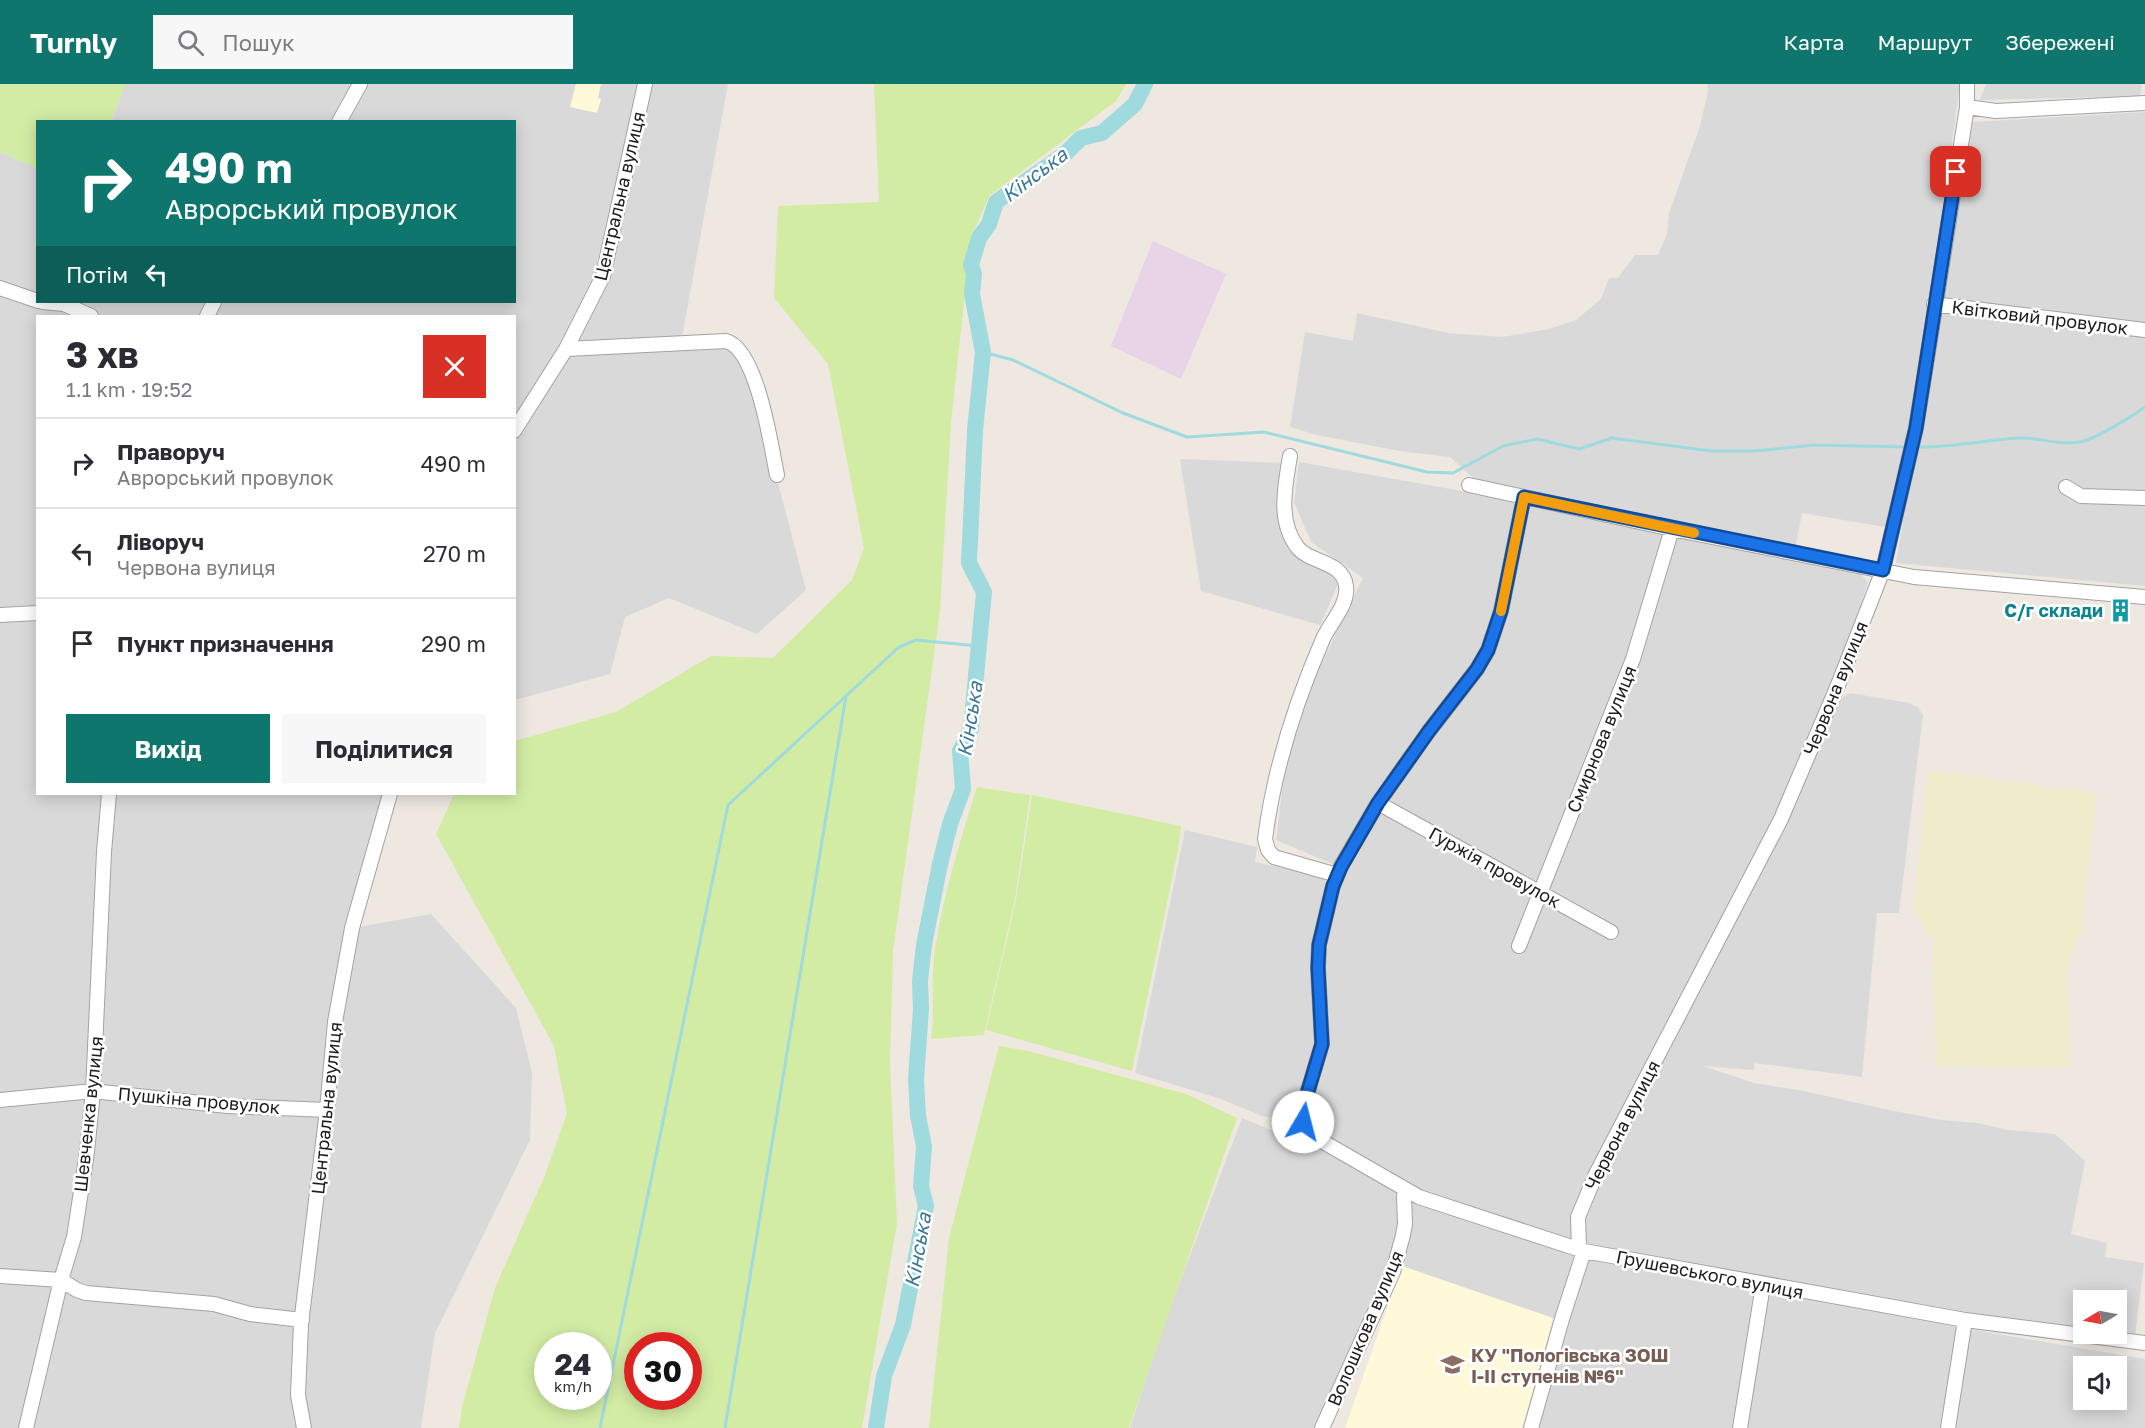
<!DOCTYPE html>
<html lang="uk">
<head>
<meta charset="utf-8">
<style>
	:root { --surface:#fff; --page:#f7f7f7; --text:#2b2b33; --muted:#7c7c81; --line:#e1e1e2; --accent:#0f766e }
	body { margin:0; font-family:"Golos Text",sans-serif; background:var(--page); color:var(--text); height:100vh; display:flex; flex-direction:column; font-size:22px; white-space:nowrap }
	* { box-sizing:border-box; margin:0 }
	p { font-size:20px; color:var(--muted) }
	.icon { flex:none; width:33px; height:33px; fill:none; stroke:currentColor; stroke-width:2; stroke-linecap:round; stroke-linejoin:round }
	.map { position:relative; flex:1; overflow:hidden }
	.panel { position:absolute; left:36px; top:231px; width:480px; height:480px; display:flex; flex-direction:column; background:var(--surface); border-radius:0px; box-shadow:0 3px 15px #0003 }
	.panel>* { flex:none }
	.guide { position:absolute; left:36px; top:36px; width:480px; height:183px; border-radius:0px; box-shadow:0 3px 15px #0003; background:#0f766e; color:#fff; overflow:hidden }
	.needle { width:39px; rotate:260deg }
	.buttons { position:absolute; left:2073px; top:1206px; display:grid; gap:12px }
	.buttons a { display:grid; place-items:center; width:54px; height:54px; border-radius:0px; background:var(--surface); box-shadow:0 3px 15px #0003; font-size:30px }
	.speed { position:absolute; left:534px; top:1248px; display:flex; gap:12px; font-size:30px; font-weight:700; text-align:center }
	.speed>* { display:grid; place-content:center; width:78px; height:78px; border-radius:50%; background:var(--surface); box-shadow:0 3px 15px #0003; line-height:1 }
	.speed small { font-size:15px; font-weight:400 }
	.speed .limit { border:9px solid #d22; background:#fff; color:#111 }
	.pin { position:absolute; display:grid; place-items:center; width:51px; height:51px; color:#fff; margin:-26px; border-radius:12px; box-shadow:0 3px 9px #0006 }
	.me { position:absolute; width:66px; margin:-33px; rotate:8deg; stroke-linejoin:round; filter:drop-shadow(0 0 4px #0008) }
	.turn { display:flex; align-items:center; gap:21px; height:126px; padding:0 30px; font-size:27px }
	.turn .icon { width:78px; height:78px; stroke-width:2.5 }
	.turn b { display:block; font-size:42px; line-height:51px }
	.then { display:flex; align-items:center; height:57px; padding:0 30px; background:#0003; gap:12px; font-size:22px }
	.round { display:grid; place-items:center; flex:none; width:63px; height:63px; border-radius:0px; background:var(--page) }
	.overview { display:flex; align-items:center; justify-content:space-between; height:102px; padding:0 30px }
	h1 { font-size:36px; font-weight:700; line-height:45px }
	.cta { display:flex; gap:12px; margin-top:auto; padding:12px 30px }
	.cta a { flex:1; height:69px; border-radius:0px; background:var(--accent); color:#fff; font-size:24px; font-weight:700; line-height:69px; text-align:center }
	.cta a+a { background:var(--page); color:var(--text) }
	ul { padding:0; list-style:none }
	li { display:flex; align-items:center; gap:18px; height:90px; padding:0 30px; border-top:2px solid var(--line) }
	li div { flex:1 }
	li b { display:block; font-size:22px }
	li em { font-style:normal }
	header { display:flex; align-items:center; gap:36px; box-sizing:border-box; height:84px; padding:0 30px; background:var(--accent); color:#fff }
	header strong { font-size:28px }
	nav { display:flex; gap:33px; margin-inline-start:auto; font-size:21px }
	.search { width:420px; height:54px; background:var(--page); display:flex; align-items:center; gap:15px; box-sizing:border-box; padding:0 21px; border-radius:0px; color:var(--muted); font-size:22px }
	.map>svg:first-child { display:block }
</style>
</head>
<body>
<header>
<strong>Turnly</strong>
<div class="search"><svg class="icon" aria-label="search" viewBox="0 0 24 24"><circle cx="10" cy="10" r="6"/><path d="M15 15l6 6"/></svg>Пошук</div>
<nav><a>Карта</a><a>Маршрут</a><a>Збережені</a></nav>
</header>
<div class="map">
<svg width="2145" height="1344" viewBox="0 0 2145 1344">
	<rect width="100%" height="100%" fill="#eee8e1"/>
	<path fill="#dad9d9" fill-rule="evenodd" d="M125,0H359L338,37L111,38Z
		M360,0H728L681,259L567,265L515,346L514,232H208L215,218H514V38L340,37Z
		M1707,0H1960L1914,332L1885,443L1802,429L1795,466L1479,399L1450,373L1399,367L1317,351L1290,343L1305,248L1353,257L1357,229L1448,249L1502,253L1549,245L1576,236L1601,215L1609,194H1618L1635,171H1658L1667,150L1669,129L1700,42L1708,7Z
		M1986,0H2142L2140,12L1980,16Z
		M2145,28V409L2064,407L2145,419V502L1896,479L1971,38Z
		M0,68L37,84V214L0,202Z
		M0,207L85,232H38L37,528L0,530Z
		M60,218H213L206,232H96Z
		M726,258L740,266L776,391L806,506L757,550L669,514L625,533L610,590L515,616L514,348L566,266Z
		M1180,375L1283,379L1277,421L1282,446L1326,486L1340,496L1320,541L1201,507Z
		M1299,378L1518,417L1499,514L1485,563L1374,716L1333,780L1276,756L1285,682L1312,599L1363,494L1311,458L1294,418Z
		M1525,419L1855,484L1868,498L1840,584L1780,725L1572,1142L1571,1161L1418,1112L1312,1051L1304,1027L1318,982L1321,881L1335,805L1382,719L1479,585Z
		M37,529L38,710H108L93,1006L0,1016V531Z
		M1850,609L1909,619L1918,623L1923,631L1899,829H1877L1862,993L1754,979V986L1703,982L1754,999L1804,1007L1884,1025L1941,1036L1977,1039L2008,1046L2055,1050L2085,1077L2071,1150L2107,1159L2105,1173L2144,1179L2135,1253L2116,1250V1216H2084L2083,1247L1966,1233L1585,1163L1580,1146L1606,1079L1834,626L1841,614Z
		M110,710H389L351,844L326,1026L94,1006Z
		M1185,746L1257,763L1255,778L1323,793L1328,802L1318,947L1315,969L1294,1040L1262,1032L1218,1014L1135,989Z
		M431,830L516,924L532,989L530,1056L435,1249L421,1344H305L299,1311L353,844Z
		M92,1007L61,1195L0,1191V1017Z
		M94,1007L326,1027L301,1235L86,1208L62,1195Z
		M1242,1034L1274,1047H1304L1395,1104L1403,1134L1395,1173L1317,1344H1130L1164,1240Z
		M1417,1116L1576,1169L1559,1230L1553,1234L1402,1182L1400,1178L1411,1118Z
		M1592,1172L1755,1205L1756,1211L1735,1344H1539L1585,1177Z
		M0,1193L60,1196L25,1344H0Z
		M61,1197L76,1207L301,1237L304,1344H27Z
		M1768,1204L1955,1237L1957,1242L1944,1344H1745Z
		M1968,1245L2145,1275V1344H1956ZM2084,1282H2116V1316H2084Z"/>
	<path fill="#e8d3e7" d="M1153,157L1226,190L1181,295L1111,262Z"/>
	<path fill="#fff9d9" d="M576,0H601L598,14L601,15L597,29L570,23Z
		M1402,1182L1553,1234L1522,1344H1345Z"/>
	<path fill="#eeeccb" d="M1928,686L2097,709L2084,805L2083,848L2076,857L2067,884L2070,983L1936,982L1933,857L1922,842L1914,822Z"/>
	<path fill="#d2eca4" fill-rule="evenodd" d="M0,0H125L111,37L38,38L37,84L0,68Z
		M874,0H1126L1116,17L989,112L971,154L951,338L940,527L893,867L890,981L897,1139L862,1344H459L462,1323L495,1204L545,1091L567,1029L554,962L436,750L454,710H514L515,657L616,628L711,572L773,574L852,496L864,464L828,280L774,214L778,122L879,118ZM548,1262H598V1312H548ZM638,1262H688V1312H638Z
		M977,703L1030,711L1015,815L984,951L931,955C935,927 931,899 934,872C942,814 960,758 977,703Z
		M1032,711L1181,742L1178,766L1132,987L986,946L1016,816Z
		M999,962L1028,967L1186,1010L1237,1034L1129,1344H929L949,1154Z"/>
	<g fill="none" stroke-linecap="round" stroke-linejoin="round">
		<path stroke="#9fdade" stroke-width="3" d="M983,268L1013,276L1123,329L1187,353L1264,348L1427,388L1453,389L1503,362L1537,355L1579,365L1612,354L1711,367H1755L1814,361L1907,363
			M1917,363C1951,364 1985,356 2019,354C2040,353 2062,363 2084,357C2098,353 2133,332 2145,323
			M600,1344L728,721L899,563L916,556L978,562
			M725,1344L846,612"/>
		<path stroke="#9fdade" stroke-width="16" d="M876,1344L884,1292L903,1241L926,1122L921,1102L924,1062L918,1032L916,995L921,925L920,897L924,861L940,780L950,740L963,705L960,667L971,645L984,508L969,479L975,346L983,268L972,210L974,190L971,181L979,154L989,140L996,118L1066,69L1081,54L1102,49L1135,20L1145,0"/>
		<defs>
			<path id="minor" d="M1967,23L1996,27L2145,19
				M339,38L360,0
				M0,204L38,217
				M43,218L64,220L91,232
				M1934,220L2145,246
				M207,232L214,218
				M566,265L726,257C757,265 771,361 777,391
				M514,347L566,265L603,192L645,0
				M1290,372C1285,403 1277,437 1298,464C1310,479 1343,477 1346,502C1349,520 1330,539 1323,555C1295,619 1274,686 1265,755L1268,766L1274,773L1337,791
				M1469,401L1672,445L1914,493L2145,513
				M2066,403L2081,412L2145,414
				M1524,413L1501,527L1488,566L1477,585L1429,647L1378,719L1341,782L1333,802L1319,861L1318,884L1322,960L1302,1027C1303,1038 1305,1044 1313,1052L1419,1113L1584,1167L1965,1236L2145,1259
				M0,531L38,529
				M1378,719L1611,848
				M1519,862L1633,575L1672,445
				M0,1016L93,1007L227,1022L327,1026
				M1579,1165L1578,1133L1596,1090L1781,735L1838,601L1883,486L1916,344L1967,23V0
				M0,1192L61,1196L77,1206L86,1209L214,1220L250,1230L302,1236
				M26,1344L61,1196L74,1153L87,1068L93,1007L104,768L109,710
				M304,1344L298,1311L301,1240L327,1026L335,938L352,844L390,710
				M1322,1344L1393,1188L1403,1151L1405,1140L1404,1112L1407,1108
				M1531,1344L1562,1235L1584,1167
				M1740,1344L1763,1201
				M1948,1344L1965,1236"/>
		</defs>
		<use href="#minor" stroke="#a3a3a3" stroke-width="16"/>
		<use href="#minor" stroke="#fff" stroke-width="14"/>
	</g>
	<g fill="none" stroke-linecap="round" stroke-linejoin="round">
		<defs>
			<path id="route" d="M1303,1038L1302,1027L1322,960L1318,884L1319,861L1333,802L1341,783L1378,719L1429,647L1477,585L1488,566L1501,527L1524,413L1883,486L1916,344L1956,88"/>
		</defs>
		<use href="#route" stroke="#114b97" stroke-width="15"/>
		<use href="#route" stroke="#1a73e8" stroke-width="10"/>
		<path stroke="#f59e0b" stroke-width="10" d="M1501,527L1524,413L1694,449"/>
	</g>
	<defs>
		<symbol id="building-bare" viewBox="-9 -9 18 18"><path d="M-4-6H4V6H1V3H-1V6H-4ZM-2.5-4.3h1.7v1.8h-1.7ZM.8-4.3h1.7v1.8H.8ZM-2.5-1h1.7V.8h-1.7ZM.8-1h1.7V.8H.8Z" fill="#0f9aa8" stroke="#fff" stroke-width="2.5" paint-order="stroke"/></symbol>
		<symbol id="school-bare" viewBox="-9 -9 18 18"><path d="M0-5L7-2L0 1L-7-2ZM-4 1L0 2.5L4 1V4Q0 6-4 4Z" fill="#8d6e63" stroke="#fff" stroke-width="2.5" paint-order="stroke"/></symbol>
	</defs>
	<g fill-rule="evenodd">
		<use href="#building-bare" x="2104" y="510" width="33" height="33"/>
		<use href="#school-bare" x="1436" y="1264" width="33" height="33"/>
	</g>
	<g text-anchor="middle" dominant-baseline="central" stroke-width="5" stroke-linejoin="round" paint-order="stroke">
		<g font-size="18" fill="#1c1c1c" stroke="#fff">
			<text transform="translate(619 112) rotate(-77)">Центральна вулиця</text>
			<text transform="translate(2040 233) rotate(7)">Квітковий провулок</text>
			<text transform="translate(1835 604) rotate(-68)">Червона вулиця</text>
			<text transform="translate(1601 655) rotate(-68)">Смирнова вулиця</text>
			<text transform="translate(1495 783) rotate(29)">Гуржія провулок</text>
			<text transform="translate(199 1016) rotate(5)">Пушкіна провулок</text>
			<text transform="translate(326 1024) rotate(-84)">Центральна вулиця</text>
			<text transform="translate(88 1030) rotate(-84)">Шевченка вулиця</text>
			<text transform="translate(1622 1041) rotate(-63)">Червона вулиця</text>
			<text transform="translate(1710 1190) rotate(11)">Грушевського вулиця</text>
			<text transform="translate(1365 1244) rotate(-67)">Волошкова вулиця</text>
		</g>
		<g font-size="18" font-weight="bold" fill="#0d838f" stroke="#fff" text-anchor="end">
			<text x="2103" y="526">С/г склади</text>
		</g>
		<g font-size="18" font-weight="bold" fill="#785e54" stroke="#fff" text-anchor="start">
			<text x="1471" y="1271">КУ "Пологівська ЗОШ<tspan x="1471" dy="21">І-ІІ ступенів №6"</tspan></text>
		</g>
		<g font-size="20" font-style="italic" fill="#3d7898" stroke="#fff">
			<text transform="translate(1034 90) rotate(-37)">Кінська</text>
			<text transform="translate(969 635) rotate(-81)">Кінська</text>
			<text transform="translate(917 1166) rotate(-80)">Кінська</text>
		</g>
	</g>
</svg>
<div class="buttons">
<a><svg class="needle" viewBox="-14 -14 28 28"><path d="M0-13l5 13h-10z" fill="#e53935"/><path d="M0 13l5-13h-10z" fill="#7c7c81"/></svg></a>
<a><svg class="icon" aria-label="sound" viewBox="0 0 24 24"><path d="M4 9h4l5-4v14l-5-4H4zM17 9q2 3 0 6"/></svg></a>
</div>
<div class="speed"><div>24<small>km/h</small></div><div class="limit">30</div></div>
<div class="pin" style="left:1956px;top:88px;background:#d93025"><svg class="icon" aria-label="arrive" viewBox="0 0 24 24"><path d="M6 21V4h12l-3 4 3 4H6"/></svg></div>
<svg class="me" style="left:1303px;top:1038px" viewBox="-20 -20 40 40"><circle r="19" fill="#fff"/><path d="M0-13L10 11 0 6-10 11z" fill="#1a73e8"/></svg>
<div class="guide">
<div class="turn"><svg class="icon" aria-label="right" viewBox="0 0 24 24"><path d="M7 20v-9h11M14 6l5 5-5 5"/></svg><div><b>490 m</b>Аврорський провулок</div></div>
<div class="then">Потім<svg class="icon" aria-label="left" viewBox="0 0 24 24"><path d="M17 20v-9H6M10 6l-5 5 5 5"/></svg></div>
</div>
<section class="panel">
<div class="overview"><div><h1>3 хв</h1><p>1.1 km · 19:52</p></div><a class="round" style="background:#d93025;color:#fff"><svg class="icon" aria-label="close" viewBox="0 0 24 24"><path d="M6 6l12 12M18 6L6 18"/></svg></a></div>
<ul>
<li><svg class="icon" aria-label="right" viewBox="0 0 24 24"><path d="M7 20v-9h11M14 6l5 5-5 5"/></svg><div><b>Праворуч</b><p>Аврорський провулок</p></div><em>490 m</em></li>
<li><svg class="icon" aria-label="left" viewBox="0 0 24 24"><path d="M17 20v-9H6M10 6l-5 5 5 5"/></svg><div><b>Ліворуч</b><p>Червона вулиця</p></div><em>270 m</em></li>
<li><svg class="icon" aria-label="arrive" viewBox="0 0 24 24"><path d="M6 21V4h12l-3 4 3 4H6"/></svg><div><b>Пункт призначення</b></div><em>290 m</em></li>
</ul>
<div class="cta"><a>Вихід</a><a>Поділитися</a></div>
</section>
</div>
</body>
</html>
